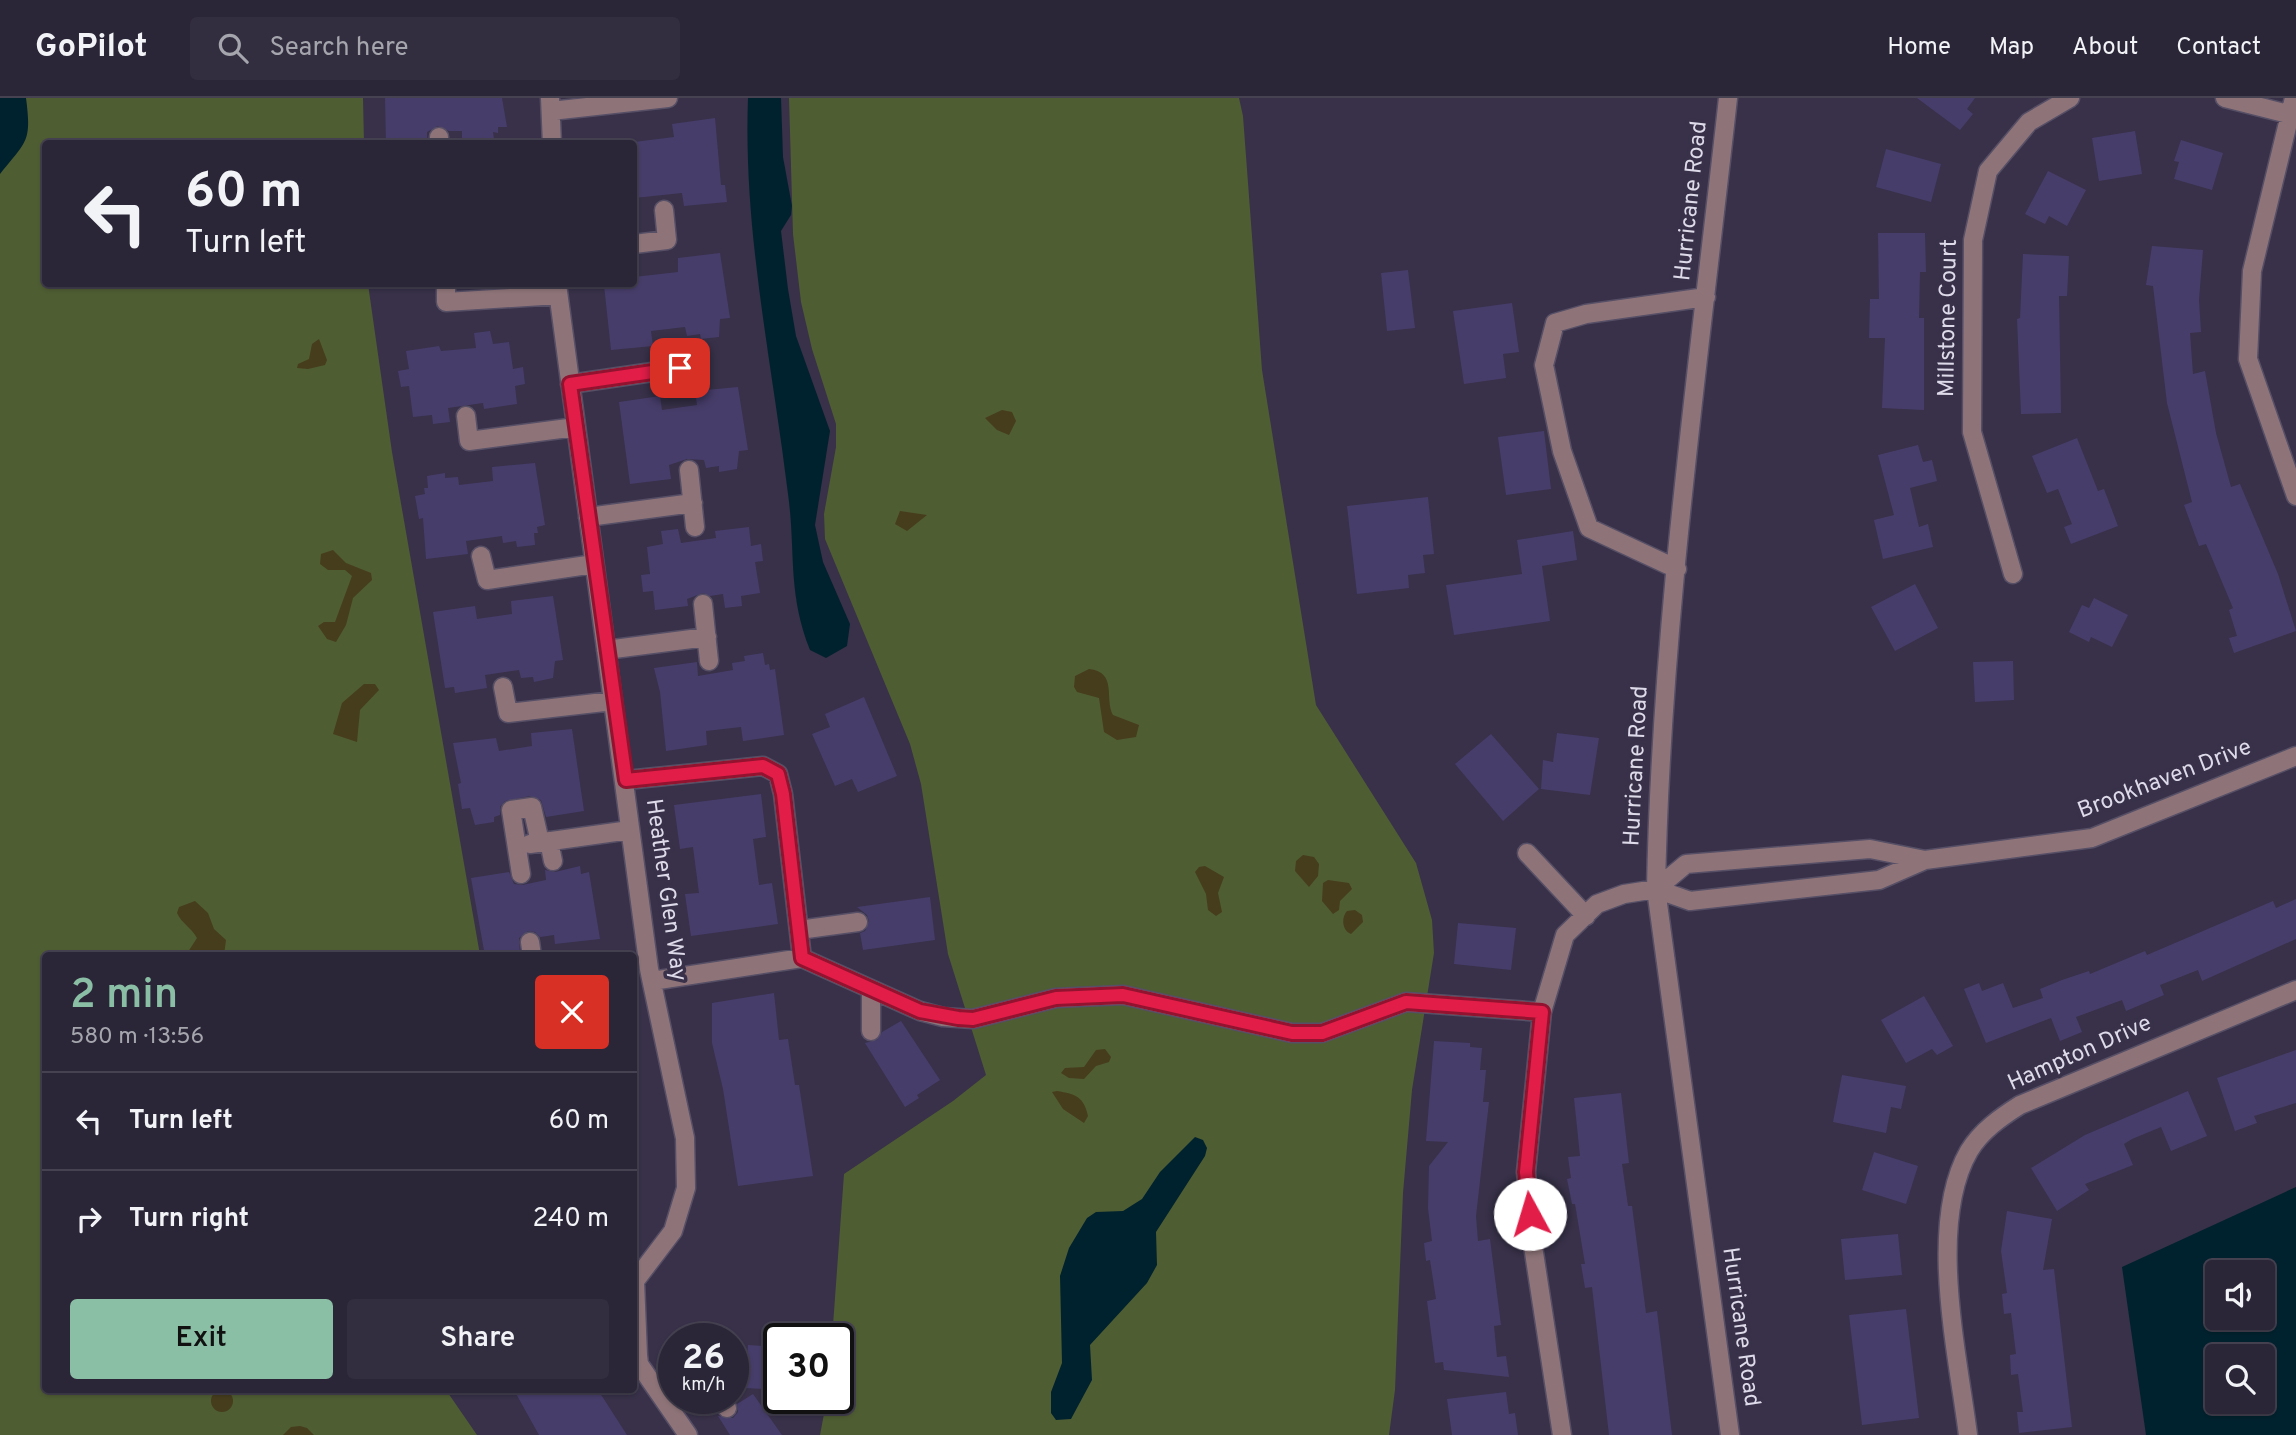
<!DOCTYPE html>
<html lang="en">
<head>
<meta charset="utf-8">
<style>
	:root { --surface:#2a2537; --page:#322d3f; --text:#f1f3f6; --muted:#a5a5ad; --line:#464252; --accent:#8abfa5 }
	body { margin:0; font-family:Overpass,sans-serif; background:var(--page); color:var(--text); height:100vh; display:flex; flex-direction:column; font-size:26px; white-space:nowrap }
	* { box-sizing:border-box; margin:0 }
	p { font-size:23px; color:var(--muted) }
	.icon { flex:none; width:38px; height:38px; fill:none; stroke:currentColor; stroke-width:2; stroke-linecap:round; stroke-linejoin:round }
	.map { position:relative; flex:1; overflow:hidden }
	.side { position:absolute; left:42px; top:854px; width:595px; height:441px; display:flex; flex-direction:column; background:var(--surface); border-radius:7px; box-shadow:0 2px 5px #0004,0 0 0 2px var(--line) }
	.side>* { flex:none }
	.hud { position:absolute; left:42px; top:42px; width:595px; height:147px; border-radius:7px; box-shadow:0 2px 5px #0004,0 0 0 2px var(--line); background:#2a2537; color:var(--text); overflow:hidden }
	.fabs { position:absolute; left:2205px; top:1162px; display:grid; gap:14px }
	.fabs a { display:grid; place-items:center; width:70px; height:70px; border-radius:7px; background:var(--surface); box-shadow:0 2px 5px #0004,0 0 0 2px var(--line); font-size:35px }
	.speed { position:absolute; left:658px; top:1225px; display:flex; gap:14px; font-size:35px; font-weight:700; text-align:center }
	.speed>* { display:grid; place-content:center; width:91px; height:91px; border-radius:50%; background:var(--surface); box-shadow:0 2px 5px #0004,0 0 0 2px var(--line); line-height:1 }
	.speed small { font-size:18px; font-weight:400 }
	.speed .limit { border:4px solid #111; border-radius:10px; background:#fff; color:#111 }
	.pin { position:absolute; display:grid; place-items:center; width:60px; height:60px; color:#fff; margin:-30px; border-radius:14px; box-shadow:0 4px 10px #0006 }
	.me { position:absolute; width:77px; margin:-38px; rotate:354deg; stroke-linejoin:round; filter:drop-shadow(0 0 5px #0008) }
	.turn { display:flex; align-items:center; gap:24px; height:147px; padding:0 28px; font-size:32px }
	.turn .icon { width:91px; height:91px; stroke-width:2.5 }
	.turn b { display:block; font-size:49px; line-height:60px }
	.round { display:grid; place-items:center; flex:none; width:74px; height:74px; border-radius:7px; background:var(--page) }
	.headline { display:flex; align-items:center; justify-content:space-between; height:119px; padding:0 28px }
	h1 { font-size:42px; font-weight:600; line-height:52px; color:var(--accent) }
	.cta { display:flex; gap:14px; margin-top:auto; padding:14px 28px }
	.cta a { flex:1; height:80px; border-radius:7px; background:var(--accent); color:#111; font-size:28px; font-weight:600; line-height:80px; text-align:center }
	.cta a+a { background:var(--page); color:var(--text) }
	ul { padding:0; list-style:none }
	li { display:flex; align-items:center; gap:21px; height:98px; padding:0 28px; border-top:2px solid var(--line) }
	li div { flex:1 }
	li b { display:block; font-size:26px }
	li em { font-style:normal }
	header { display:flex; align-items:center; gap:42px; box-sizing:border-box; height:98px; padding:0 35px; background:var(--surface); border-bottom:2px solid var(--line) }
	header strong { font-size:33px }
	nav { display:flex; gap:38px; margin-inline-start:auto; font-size:24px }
	.search { width:490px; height:63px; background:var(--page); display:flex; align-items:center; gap:18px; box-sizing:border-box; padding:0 24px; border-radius:7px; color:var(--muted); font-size:26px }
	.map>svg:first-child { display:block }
</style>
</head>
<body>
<header>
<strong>GoPilot</strong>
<div class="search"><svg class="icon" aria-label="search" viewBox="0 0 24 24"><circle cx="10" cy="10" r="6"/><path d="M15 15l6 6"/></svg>Search here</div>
<nav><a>Home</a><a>Map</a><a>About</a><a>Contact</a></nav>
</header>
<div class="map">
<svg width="2296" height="1337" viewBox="0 0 2296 1337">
	<rect width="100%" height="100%" fill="#383149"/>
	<path fill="#4f5d33" d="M0,0H363L364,45L46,46V186H368L392,354L480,857L46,858V1292H446L477,1337H0Z
		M789,0H1239L1243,18L1262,272L1316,607L1416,765L1432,822L1434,855L1412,992L1403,1095L1395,1292L1389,1337H820L827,1300H838V1241H832L844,1076L953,1003L986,977L948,856L921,686L910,646L825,441L824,416L836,349V326L812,251L801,204L793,136Z"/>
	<path fill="#463d1d" d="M319,241L327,262L325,267L308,271L297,270L298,266L309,261L312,246Z
		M1002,312L1012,314L1016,323L1009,337L997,332L985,320Z
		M900,413L927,417L907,433L895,426Z
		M333,452L346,465L371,475L372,482L353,500L346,527L336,544L327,541L318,528L324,524H335L352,478L345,472H328L320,466L321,456Z
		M1089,571C1118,574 1104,601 1113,617L1139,627L1136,639L1117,642L1104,634L1099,600L1077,594L1074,589L1075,578Z
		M364,586H375L379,592L360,612L357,644L333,636L342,605Z
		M1303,757L1314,759L1319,766L1318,778L1309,789L1295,773L1296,763Z
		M1205,768L1224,779L1218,795L1222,814L1216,818L1208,812L1206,796L1195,774L1199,769Z
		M1328,782L1349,785L1352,791L1340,803L1339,812L1333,816L1322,803L1323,785Z
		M195,803L208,815L214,831L226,842L224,857H186L197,840C191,829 182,826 177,815L179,809Z
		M1355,812L1362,817L1363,824L1351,836C1342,832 1341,820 1347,813Z
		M1105,951L1111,959L1109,964L1096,968L1084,981L1069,980L1061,975L1065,970L1084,969L1096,952Z
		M1057,993C1076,996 1084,999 1088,1018L1084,1025L1063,1011L1052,994Z
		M211 1303a11 11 0 1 1 22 0a11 11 0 1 1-22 0Z
		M300,1328L307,1330L314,1337H283L291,1329Z"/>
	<path fill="#00222e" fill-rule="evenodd" d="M0,0H26C32,45 26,43 0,76Z
		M748,0H781L783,59L792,108L791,117L781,133L788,191L796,238L830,333L815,427L823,464L850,526L847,548L826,560L810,552C787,494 796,454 788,396C772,264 743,134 748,0Z
		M1195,1039L1203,1042L1207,1050L1205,1058L1156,1134L1157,1167L1147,1185L1090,1247L1092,1282L1071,1321L1056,1322L1051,1315V1294L1062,1265L1060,1178L1069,1150L1087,1120L1096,1114L1123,1113L1142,1101L1160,1074Z
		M2296,1089V1337H2146L2122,1169ZM2217,1174H2263V1220H2217ZM2217,1258H2263V1304H2217Z"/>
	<path fill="#473d6a" d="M385,0H502L507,29H498V35L493,34L494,41H462V33H449L438,28L427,34V46H386Z
		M1917,0H1975L1967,11L1973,16L1960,32Z
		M715,20L721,87H725L727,104L684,108L682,95L634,100V44L674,39L672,26Z
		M2135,33L2142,76L2099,83L2092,40Z
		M2181,42L2223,55L2212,92L2174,81L2179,64L2174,63Z
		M1886,51L1941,66L1931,104L1876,89Z
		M2048,73L2086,92L2067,128L2049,118L2045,126L2025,116Z
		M1878,135H1925L1926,174H1920L1919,220H1924V312L1882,310L1885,240H1869L1870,201H1879Z
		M2152,148L2203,152L2199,202L2201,234L2190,235L2193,276L2205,273L2216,335L2231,389L2240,386L2278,476L2296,533L2234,555L2229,540L2237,538L2229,512L2233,510L2206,446L2199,448L2184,407L2192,404L2167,305L2153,188L2146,187Z
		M720,155L730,220L720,221L719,239L701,241L700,236L687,238L685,229L651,233L653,248L611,252L604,187L634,186V179L678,174V160Z
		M2023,156L2069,158L2067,198H2059L2061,315L2021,316L2017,221L2020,220Z
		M1408,172L1415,230L1387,233L1381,175Z
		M1512,205L1519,254L1503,256L1506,280L1464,286L1453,213Z
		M490,233L493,246L509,244L513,271L523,269L525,286L515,288L517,306L484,311L483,305L448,310L450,324L433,326L432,317L413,319L409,288L401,289L398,273L409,271L406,253L439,248L441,253L476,250L474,235Z
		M738,289L748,352L739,353L737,371L719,374V368L706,370L704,362L687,361L669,367L671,381L630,386L619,304L660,298L662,312L697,307L695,293Z
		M1544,333L1551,391L1506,397L1498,339Z
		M2077,340L2098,393L2104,391L2118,428L2071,446L2064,429L2072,426L2058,391L2047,395L2032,358Z
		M1918,347L1923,364L1932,362L1937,383L1910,390L1919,429L1928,426L1933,449L1883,461L1874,422L1894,417L1878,357Z
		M535,365L545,427L537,429L538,435H534L535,447L517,449L516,443L503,445L502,438L466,443L468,456L426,461L423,420L419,421L415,398L425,396L424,390H428L427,378L445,375V380L458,379L459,387L493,383L492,369Z
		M1428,399L1434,456L1423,457L1425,475L1408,477L1409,490L1357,496L1347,408Z
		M749,429L751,448L761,446L763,463L755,464L760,495L741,498L742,508L725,510L723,496L710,498L703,495L687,501L688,508L655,512L653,493L643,494L641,477L650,476L647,449L663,446L661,433L678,431L681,445L716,440L715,433Z
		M1573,433L1577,462L1542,468L1550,523L1454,537L1446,487L1522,476L1517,442Z
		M1915,486L1938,530L1895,553L1871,509Z
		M553,498L563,562L555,563L553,580L534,584L533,579L521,580L519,572L485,577L487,590L455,595L454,589L445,590L433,514L475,508L477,521L512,516L511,503Z
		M2094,500L2128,517L2112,549L2091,539L2089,544L2069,534L2082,507L2089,510Z
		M763,555L765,567L769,566L770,572L775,571L784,637L743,643L741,629L706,633L707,647L666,653L660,594L654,570L697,564L698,578L733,572L732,565L745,563L744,558Z
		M2013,563L2014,602L1975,604L1973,564Z
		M864,599L897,678L858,694L852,681L835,688L812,636L830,629L825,616Z
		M572,631L584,713L546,719L541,702L530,698L505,703L500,709V717L494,719V724L475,727L470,710L462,711L458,686L461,685L453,645L496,640L499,653L532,648L531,635Z
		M1557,635L1599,640L1590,697L1541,691L1543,662L1553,664Z
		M1491,636L1539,691L1503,723L1455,666Z
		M761,696L766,739L753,741L759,787L772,785L778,826L691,838L685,796L699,795L693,749L680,751L674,707Z
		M580,768L581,776L589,774L600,841L555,846L554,837L540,839L535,834L528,833L519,840L520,857L485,858L471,780L509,774L514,786L522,787L546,782L545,772L555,774Z
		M930,799L935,842L863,852L860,835L865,833L869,823L867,817L857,809Z
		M2296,801V841L2202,883L2198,872L2160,887L2164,897L2126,913L2122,902L2076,919L2082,934L2060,943L2051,920L1986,945L1964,891L1979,885L1982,893L2003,885L2013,910L2043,900L2040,891L2062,882L2089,873L2090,876L2145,853L2147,857L2273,803L2276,810Z
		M1458,825L1516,830L1511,872L1454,866Z
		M774,895L779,942L788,941L795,987H799L813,1078L738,1088L723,991L712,945V905Z
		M1924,898L1953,948L1937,957L1932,951L1906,965L1881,922Z
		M901,923L940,982L917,997L919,1000L905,1009L865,945L877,942L882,934Z
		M1434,943L1470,945V949L1482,950L1480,972H1486L1483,1004H1489L1476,1118L1478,1143L1490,1141L1501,1227L1494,1228L1497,1259L1506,1258L1509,1279L1444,1272L1443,1264L1435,1265L1427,1203L1436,1201L1430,1162L1426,1163L1424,1145L1432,1143L1428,1110L1429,1068L1448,1044L1426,1043Z
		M2296,952V1005L2254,1018L2257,1025L2235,1033L2217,980Z
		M1842,977L1906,988L1901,1011L1891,1009L1886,1035L1833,1024Z
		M2188,993L2207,1038L2171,1053L2161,1029L2132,1041L2124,1046L2133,1067L2085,1086L2089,1092L2057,1113L2031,1070L2085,1037Z
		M1621,995L1629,1065L1622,1066L1628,1108H1632L1646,1215L1657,1213L1672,1337H1609L1592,1189L1585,1190L1581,1166H1585L1575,1106H1572L1567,1081L1571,1080L1568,1059L1580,1058L1574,1000Z
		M1874,1054L1918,1068L1906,1106L1862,1092Z
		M2007,1113L2052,1121L2043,1172L2054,1171L2072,1329L2019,1335L2017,1314H2023L2018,1276L2011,1277L2010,1257L2016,1256L2011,1215L2004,1216L2002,1196L2007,1195L2001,1153Z
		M1898,1136L1902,1177L1845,1182L1841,1141Z
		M1906,1211L1919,1320L1862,1327L1849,1217Z
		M748,1247L779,1249V1292L745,1290Z
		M514,1292H598L627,1337H539Z
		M1506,1294L1509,1316L1515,1315L1518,1337H1452L1447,1301Z
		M753,1296L782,1337H730L718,1318L733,1320L738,1314L737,1306Z"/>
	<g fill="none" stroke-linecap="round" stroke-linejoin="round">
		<defs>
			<path id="minor" d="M550,0L552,46
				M1728,0C1699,263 1661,527 1656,791L1730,1337
				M2225,0L2296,18
				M2294,0L2252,173L2248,261L2296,398
				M551,13L668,0
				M439,39V46
				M634,146L667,142L664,112
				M446,186V204L558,197
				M557,186L649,871L685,1040L686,1090L673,1133L635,1183L638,1257L639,1266L688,1337
				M570,286L680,270
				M466,318L469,343L576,329
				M689,372L695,429
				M588,419L693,405
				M481,458L487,482L594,466
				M1677,471L1589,430L1562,353L1544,267L1555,225L1586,216L1706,199
				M2013,476L1972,334L1973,142L1988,73L2029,24L2070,0
				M703,506L709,563
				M606,552L707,539
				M503,589L508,615L613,603
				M626,682L763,668L778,676L783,696L802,860
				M549,743L553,763
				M530,746L630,732
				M1527,755L1586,818
				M521,776L511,712L532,709L540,744
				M1656,791L1686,766L1870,751L1925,762
				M799,832L858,824
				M530,844L532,858
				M652,883L802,860L920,913L943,919L973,921L1056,900L1123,897L1292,935H1322L1406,904L1542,914
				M871,933V891
				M720,1300L727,1310
				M1562,1337L1533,1148L1526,1074L1542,914L1565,837L1597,806L1624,796L1656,791L1690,803L1879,782L1925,762L2092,740L2296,658
				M1968,1337C1958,1257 1927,1126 1969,1053C1981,1033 2001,1019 2020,1007L2296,892"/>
		</defs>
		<use href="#minor" stroke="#564f66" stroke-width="21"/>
		<use href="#minor" stroke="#8e7479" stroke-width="18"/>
	</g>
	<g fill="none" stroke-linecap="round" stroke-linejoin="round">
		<defs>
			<path id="route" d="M680,270L570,286L626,682L763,668L778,676L783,696L802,860L920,913L958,920L973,921L1056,900L1123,897L1292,935H1322L1406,904L1542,914L1526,1074L1530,1116"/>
		</defs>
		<use href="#route" stroke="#92132f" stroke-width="18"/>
		<use href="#route" stroke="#e11d48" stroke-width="12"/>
	</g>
	<g text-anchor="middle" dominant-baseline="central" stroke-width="7" stroke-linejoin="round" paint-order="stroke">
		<g font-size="23" fill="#dedae9" stroke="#383149">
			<text transform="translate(1692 103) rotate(-84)">Hurricane Road</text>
			<text transform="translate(1949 220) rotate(-89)">Millstone Court</text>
			<text transform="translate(1637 668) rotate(-87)">Hurricane Road</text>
			<text transform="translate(2165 682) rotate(-21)">Brookhaven Drive</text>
			<text transform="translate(665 792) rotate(82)">Heather Glen Way</text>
			<text transform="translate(2080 956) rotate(-24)">Hampton Drive</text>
			<text transform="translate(1740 1229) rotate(82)">Hurricane Road</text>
		</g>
	</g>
</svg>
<div class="fabs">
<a><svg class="icon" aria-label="sound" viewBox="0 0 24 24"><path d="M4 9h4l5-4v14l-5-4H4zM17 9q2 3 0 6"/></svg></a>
<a><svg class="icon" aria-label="search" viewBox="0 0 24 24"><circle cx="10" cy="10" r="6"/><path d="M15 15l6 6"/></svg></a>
</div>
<div class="speed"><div>26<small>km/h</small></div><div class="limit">30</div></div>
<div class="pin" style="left:680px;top:270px;background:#d93025"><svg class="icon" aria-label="arrive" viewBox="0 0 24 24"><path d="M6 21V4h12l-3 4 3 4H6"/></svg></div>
<svg class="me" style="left:1530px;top:1116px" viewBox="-20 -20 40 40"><circle r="19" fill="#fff"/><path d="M0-13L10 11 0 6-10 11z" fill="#e11d48"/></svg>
<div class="hud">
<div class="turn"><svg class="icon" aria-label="left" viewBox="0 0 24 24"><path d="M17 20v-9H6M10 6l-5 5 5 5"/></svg><div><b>60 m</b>Turn left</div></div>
</div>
<section class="side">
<div class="headline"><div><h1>2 min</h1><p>580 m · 13:56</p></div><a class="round" style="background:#d93025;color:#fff"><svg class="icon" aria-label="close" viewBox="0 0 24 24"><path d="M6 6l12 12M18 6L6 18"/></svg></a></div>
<ul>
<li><svg class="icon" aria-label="left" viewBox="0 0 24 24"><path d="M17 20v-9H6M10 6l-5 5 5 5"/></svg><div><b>Turn left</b></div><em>60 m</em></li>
<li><svg class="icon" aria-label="right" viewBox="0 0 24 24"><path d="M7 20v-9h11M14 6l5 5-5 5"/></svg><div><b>Turn right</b></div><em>240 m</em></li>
</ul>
<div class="cta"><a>Exit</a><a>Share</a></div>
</section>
</div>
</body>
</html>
